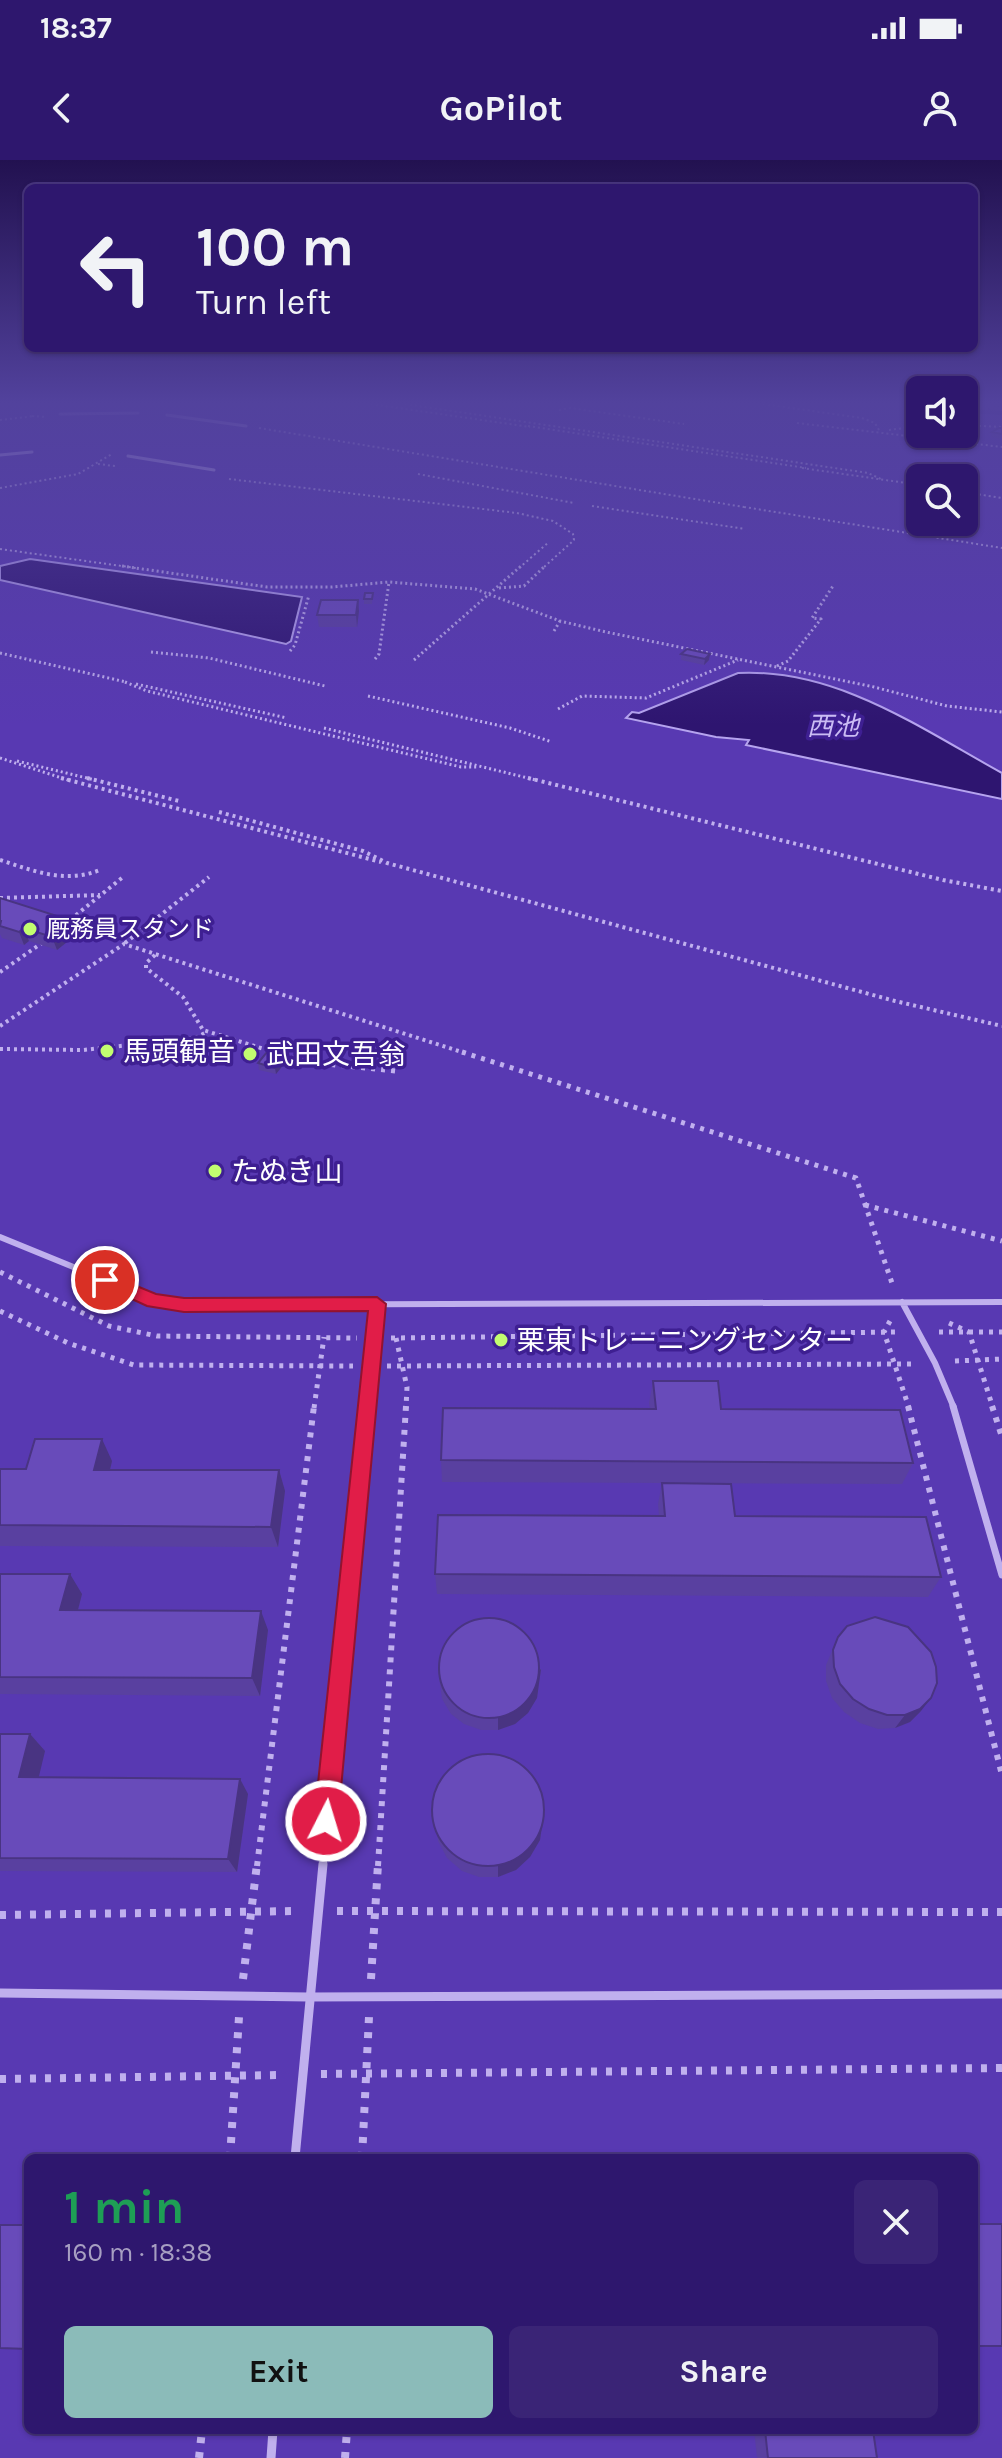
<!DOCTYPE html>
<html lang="en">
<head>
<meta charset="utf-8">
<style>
	:root { --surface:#2e176e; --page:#3a2476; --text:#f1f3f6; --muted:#a79fc2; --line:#493681; --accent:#8bbbb9 }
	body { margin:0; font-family:Karla,"Noto Sans JP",sans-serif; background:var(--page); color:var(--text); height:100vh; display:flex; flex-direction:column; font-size:30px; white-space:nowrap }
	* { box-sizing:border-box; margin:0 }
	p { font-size:26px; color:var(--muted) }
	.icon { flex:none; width:44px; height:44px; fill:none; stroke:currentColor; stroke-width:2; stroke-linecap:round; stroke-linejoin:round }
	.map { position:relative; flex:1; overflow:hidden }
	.drawer { position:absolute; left:24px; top:1994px; width:954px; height:280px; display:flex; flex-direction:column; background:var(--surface); border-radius:12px; box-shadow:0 2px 6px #0004,0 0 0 2px var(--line) }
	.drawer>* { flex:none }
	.hud { position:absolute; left:24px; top:24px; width:954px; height:168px; border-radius:12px; box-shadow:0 2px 6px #0004,0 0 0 2px var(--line); background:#2e176e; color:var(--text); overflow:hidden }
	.controls { position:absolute; left:906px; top:216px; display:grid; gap:16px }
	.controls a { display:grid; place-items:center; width:72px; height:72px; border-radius:12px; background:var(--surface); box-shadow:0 2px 6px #0004,0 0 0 2px var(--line); font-size:40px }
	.pin { position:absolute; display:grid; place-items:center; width:68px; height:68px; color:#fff; margin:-34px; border:4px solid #fff; border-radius:50%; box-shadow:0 2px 8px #0007 }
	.me { position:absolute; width:88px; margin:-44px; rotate:5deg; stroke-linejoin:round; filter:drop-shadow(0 0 6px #0008) }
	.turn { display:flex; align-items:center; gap:28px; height:168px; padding:0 40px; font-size:36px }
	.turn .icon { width:104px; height:104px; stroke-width:2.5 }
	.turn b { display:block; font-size:56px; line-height:68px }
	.round { display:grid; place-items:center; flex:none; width:84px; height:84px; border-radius:12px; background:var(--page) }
	.summary { display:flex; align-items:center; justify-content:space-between; height:136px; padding:0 40px }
	h1 { font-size:48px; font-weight:700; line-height:60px; color:#1e9e55 }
	.cta { display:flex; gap:16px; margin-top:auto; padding:16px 40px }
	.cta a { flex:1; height:92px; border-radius:12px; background:var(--accent); color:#111; font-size:32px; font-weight:700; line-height:92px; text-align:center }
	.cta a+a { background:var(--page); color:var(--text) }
	.status { display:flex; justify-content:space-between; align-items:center; height:56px; padding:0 40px; background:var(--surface); direction:ltr }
	.status svg { height:22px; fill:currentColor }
	header { display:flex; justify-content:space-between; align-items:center; height:104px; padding:0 40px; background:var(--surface); font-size:36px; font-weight:700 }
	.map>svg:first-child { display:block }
</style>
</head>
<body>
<div class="status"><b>18:37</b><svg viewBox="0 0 49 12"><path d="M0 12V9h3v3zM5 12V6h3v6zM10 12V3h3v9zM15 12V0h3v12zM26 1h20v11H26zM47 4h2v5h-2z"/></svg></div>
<header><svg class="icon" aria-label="back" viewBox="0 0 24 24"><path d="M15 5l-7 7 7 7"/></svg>GoPilot<svg class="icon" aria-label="person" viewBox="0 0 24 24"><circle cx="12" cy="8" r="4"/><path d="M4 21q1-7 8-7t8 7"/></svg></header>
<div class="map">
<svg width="1002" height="2298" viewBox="0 0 1002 2298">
	<rect width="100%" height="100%" fill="#3e1f92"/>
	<path fill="#5839b2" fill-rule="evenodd" d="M0,244H903L905,250L920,252V274H964V253L1002,255V2298H0ZM920,318H964V362H920ZM28,1998H974V2270H28Z"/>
	<path fill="#2e1570" stroke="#b6a4ef" stroke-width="2" d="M30,399L302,437L291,481L286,484L0,420V406Z
		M738,513C836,508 920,568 1002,613V639L746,585L749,580L716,577L626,558L632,552L639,553Z"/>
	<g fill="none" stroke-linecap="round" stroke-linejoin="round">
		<path stroke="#c0b0ee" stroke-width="2" stroke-dasharray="2 3" stroke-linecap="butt" d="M371,244L530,267
			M405,244L868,313L883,320
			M763,244L862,258L875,263L879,270
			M559,250L570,248L684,264
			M32,256L46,257
			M0,260L35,256
			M797,263L1002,287
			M964,265L1002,267
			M528,266L806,308
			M259,268L744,347
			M889,270L920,266
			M98,304L115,306
			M802,308L920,325
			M418,314L574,343
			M229,319L517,353L553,361L573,374L574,380L543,408
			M0,328L78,314L112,294
			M964,332L1002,338
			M592,346L745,369
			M744,347L1002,388
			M0,389L136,408
			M519,408L549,382"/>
		<path stroke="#c0b0ee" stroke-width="3" stroke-dasharray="2 3" stroke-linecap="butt" d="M122,406L267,427H332L389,422L475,429L560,461L606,472L874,527L947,546L1002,552
			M499,428L524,426L545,406
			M554,471L560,461
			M290,491L295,485L309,435
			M151,492L209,498L325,526
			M0,493L126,522
			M375,499L379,494L389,422
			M414,500L521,406
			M777,506L788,501L821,459L812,458L833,426
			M125,522L147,531L461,607H477
			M136,524L287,558
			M368,536L510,568L552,582
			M558,549L582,536L646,538L738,500
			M324,568L536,620
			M0,598L68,620
			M17,601L95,620"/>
		<path stroke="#c0b0ee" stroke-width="4" stroke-dasharray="3 4" stroke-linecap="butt" d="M61,618L381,702
			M87,618L179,641
			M528,618L943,720L1002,731
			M219,652L363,691L387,703L895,841L1002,866
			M0,700C34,711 65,724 100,710
			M0,738L100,735
			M65,764L123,717
			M125,783L209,717
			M155,795L146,803V808L183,837L203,870L280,894
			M0,812L42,783
			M0,866L124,784L468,894
			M0,889L83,890L195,878L207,872"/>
		<path stroke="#c0b0ee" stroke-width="5" stroke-dasharray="4 6" stroke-linecap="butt" d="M273,892L305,902L396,911
			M462,892L856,1018L893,1126
			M865,1045L1002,1081
			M0,1112L109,1166L157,1176L357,1178
			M0,1151L68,1183L134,1205L353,1206
			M890,1161L884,1172L909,1248
			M949,1163L969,1172L993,1248
			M939,1172H1002
			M391,1178L897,1172
			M396,1178L407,1227L406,1248
			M955,1201L1002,1199
			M387,1206L913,1204
			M314,1248L324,1177"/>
		<path stroke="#c0b0ee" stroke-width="6" stroke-dasharray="5 7" stroke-linecap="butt" d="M908,1246L1002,1615
			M992,1246L1002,1277
			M257,1706L314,1246
			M378,1706L406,1246"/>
		<path stroke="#c0b0ee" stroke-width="8" stroke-dasharray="6 9" stroke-linecap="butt" d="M337,1751L1002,1752
			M0,1755L299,1751
			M243,1819L257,1704
			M371,1819L378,1704
			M321,1914L1002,1908
			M0,1919L283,1915
			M230,1998L239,1857
			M362,1998L369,1857
			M199,2298L202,2270
			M345,2298L347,2270"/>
		<path stroke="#c0b0ee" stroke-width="3" d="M60,254L138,253
			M167,255L246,266
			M0,295L32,292
			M128,296L214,310"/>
		<path stroke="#c0b0ee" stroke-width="6" d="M0,1077L137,1133L184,1145L1002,1142
			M902,1142L935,1203L954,1248
			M367,1248L377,1144"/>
		<path stroke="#c0b0ee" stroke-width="7" d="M953,1246L1002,1415
			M323,1706L367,1246"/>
		<path stroke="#c0b0ee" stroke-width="9" d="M0,1833L308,1837L1002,1834
			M295,1998L323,1704
			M271,2298L273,2270"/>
	</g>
	<path fill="#5940a0" d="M964,244L975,247L974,252L964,251Z
		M975,244H1002V251L990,250L989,245L988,250L976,249Z
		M1002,268V279L991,277L992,272Z
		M373,433L372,444H364V439Z
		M358,440L359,451L357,467H319L317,455Z
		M681,494L709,500L704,505L681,500Z
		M0,738L73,761L77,774L57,790L29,781L24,785L2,778L0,774Z
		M284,896L285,903L276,914L259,910L258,903Z
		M653,1221L721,1249L913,1303L902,1324L442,1322L441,1300L650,1249L649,1243Z
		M112,1301L110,1310H279L285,1331L278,1387L0,1386V1309H26Z
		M662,1323L735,1356L941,1417L928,1437L437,1434L435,1414L659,1356L658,1344Z
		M0,1414L82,1434L78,1450L268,1470L260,1536L0,1534Z
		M838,1477L921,1551L910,1562L895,1568L878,1569L860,1563L844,1552L832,1538L826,1521V1505Z
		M438,1509H541L537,1538L528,1553L515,1564L498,1570H481L464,1564L451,1554L442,1539Z
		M0,1574H30L45,1591L38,1617L240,1619L248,1634L237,1712L0,1711Z
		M433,1650L543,1662L540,1680L530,1697L516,1710L498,1717H479L462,1711L447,1698L438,1681Z
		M754,2270H873L877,2298H757Z"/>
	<path fill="#493482" d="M358,440L359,451L357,467L356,455Z
		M710,494L709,500L704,505L705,499Z
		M73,761L77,774L57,790L52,777Z
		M24,768L29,781L24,785L19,772Z
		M284,896L285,903L276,914L275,908Z
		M102,1279L112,1301L105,1331L94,1310Z
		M279,1310L285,1331L278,1387L271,1367Z
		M70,1414L82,1434L73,1469L60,1450Z
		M261,1451L268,1470L260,1536L252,1518Z
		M541,1509L537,1538L528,1553L515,1564L498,1570V1557Z
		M931,1538L921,1551L910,1562L895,1568L905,1555Z
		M30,1574L45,1591L35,1633L19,1617Z
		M240,1619L248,1634L237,1712L228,1699Z
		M544,1651L540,1680L530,1697L516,1710L498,1717V1706Z"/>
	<path fill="#684bba" stroke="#493482" stroke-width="2" d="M964,244H975V247L964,246Z
		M991,244H1002V246L991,245Z
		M999,268H1002V274L992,272Z
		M365,433H373L372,439H364Z
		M321,440H358L356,455H317Z
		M687,489L710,494L705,499L681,494Z
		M0,738L73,761L52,777L24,768L19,772L0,766L1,761H0Z
		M267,892L284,896L275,908L258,903Z
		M653,1221H718L721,1249L900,1250L913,1303L441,1300L443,1248L656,1249Z
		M35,1279H102L94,1310H279L271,1367L0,1365V1309H26Z
		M662,1323L731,1324L735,1356L926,1357L941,1417L435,1414L438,1355L665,1356Z
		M0,1414H70L60,1450L261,1451L252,1518L0,1517Z
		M875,1457L908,1467L931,1492L936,1507L937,1523L931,1538L920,1549L905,1555H887L869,1549L853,1539L840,1524L834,1507L833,1490L838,1477L847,1466Z
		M439 1508a50 50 0 1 1 100 0a50 50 0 1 1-100 0Z
		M0,1574H30L19,1617L240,1619L228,1699L0,1698Z
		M432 1650a56 56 0 1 1 112 0a56 56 0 1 1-112 0Z
		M738,1997L811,1998H739Z
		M974,2064H1002V2186H974Z
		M0,2065H28V2189L0,2188Z
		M765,2270H873L877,2298H768Z"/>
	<linearGradient id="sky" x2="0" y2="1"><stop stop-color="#221150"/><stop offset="0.43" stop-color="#52429d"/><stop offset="1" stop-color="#52429d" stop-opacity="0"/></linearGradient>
	<rect width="1002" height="565" fill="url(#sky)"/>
	<path fill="#e11d48" stroke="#92132f" stroke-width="2" d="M105,1113L156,1134L184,1138L377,1137L386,1144L338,1661L335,1669L326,1673L317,1669L314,1661L368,1151L184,1152L147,1146L99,1124L96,1120L99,1115Z"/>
	<g fill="#c2fc70" stroke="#3e1f92" stroke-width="3">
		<circle cx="30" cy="769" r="8"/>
		<circle cx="107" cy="891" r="8"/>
		<circle cx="250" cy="894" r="8"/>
		<circle cx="215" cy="1011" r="8"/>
		<circle cx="501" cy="1180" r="8"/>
	</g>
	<g text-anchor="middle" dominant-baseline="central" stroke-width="7" stroke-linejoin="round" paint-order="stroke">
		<g font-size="24" fill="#fff" stroke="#3e1f92" text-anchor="start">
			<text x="46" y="769">厩務員スタンド</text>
		</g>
		<g font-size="26" font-style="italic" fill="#cabcf4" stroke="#3e1f92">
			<text x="833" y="566">西池</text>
		</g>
		<g font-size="28" fill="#fff" stroke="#3e1f92" text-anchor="start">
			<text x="123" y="891">馬頭観音</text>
			<text x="266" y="894">武田文吾翁</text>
			<text x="231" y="1011">たぬき山</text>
			<text x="517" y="1180">栗東トレーニングセンター</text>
		</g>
	</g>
</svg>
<div class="controls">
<a><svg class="icon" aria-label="sound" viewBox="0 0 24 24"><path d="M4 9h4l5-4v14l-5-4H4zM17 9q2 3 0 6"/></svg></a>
<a><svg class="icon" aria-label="search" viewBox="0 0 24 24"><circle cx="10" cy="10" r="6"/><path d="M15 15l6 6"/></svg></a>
</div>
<div class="pin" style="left:105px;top:1120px;background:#d93025"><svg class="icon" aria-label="arrive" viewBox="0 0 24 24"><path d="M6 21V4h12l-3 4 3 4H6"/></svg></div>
<svg class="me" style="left:326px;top:1661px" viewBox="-20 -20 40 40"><circle r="17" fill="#e11d48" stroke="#fff" stroke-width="3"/><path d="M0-11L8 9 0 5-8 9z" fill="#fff"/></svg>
<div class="hud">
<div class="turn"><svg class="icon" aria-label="left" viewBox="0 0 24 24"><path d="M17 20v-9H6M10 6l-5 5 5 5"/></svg><div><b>100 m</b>Turn left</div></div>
</div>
<section class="drawer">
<div class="summary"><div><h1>1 min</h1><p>160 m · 18:38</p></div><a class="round"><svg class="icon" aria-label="close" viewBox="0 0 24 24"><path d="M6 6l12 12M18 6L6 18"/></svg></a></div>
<div class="cta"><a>Exit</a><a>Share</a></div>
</section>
</div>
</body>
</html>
